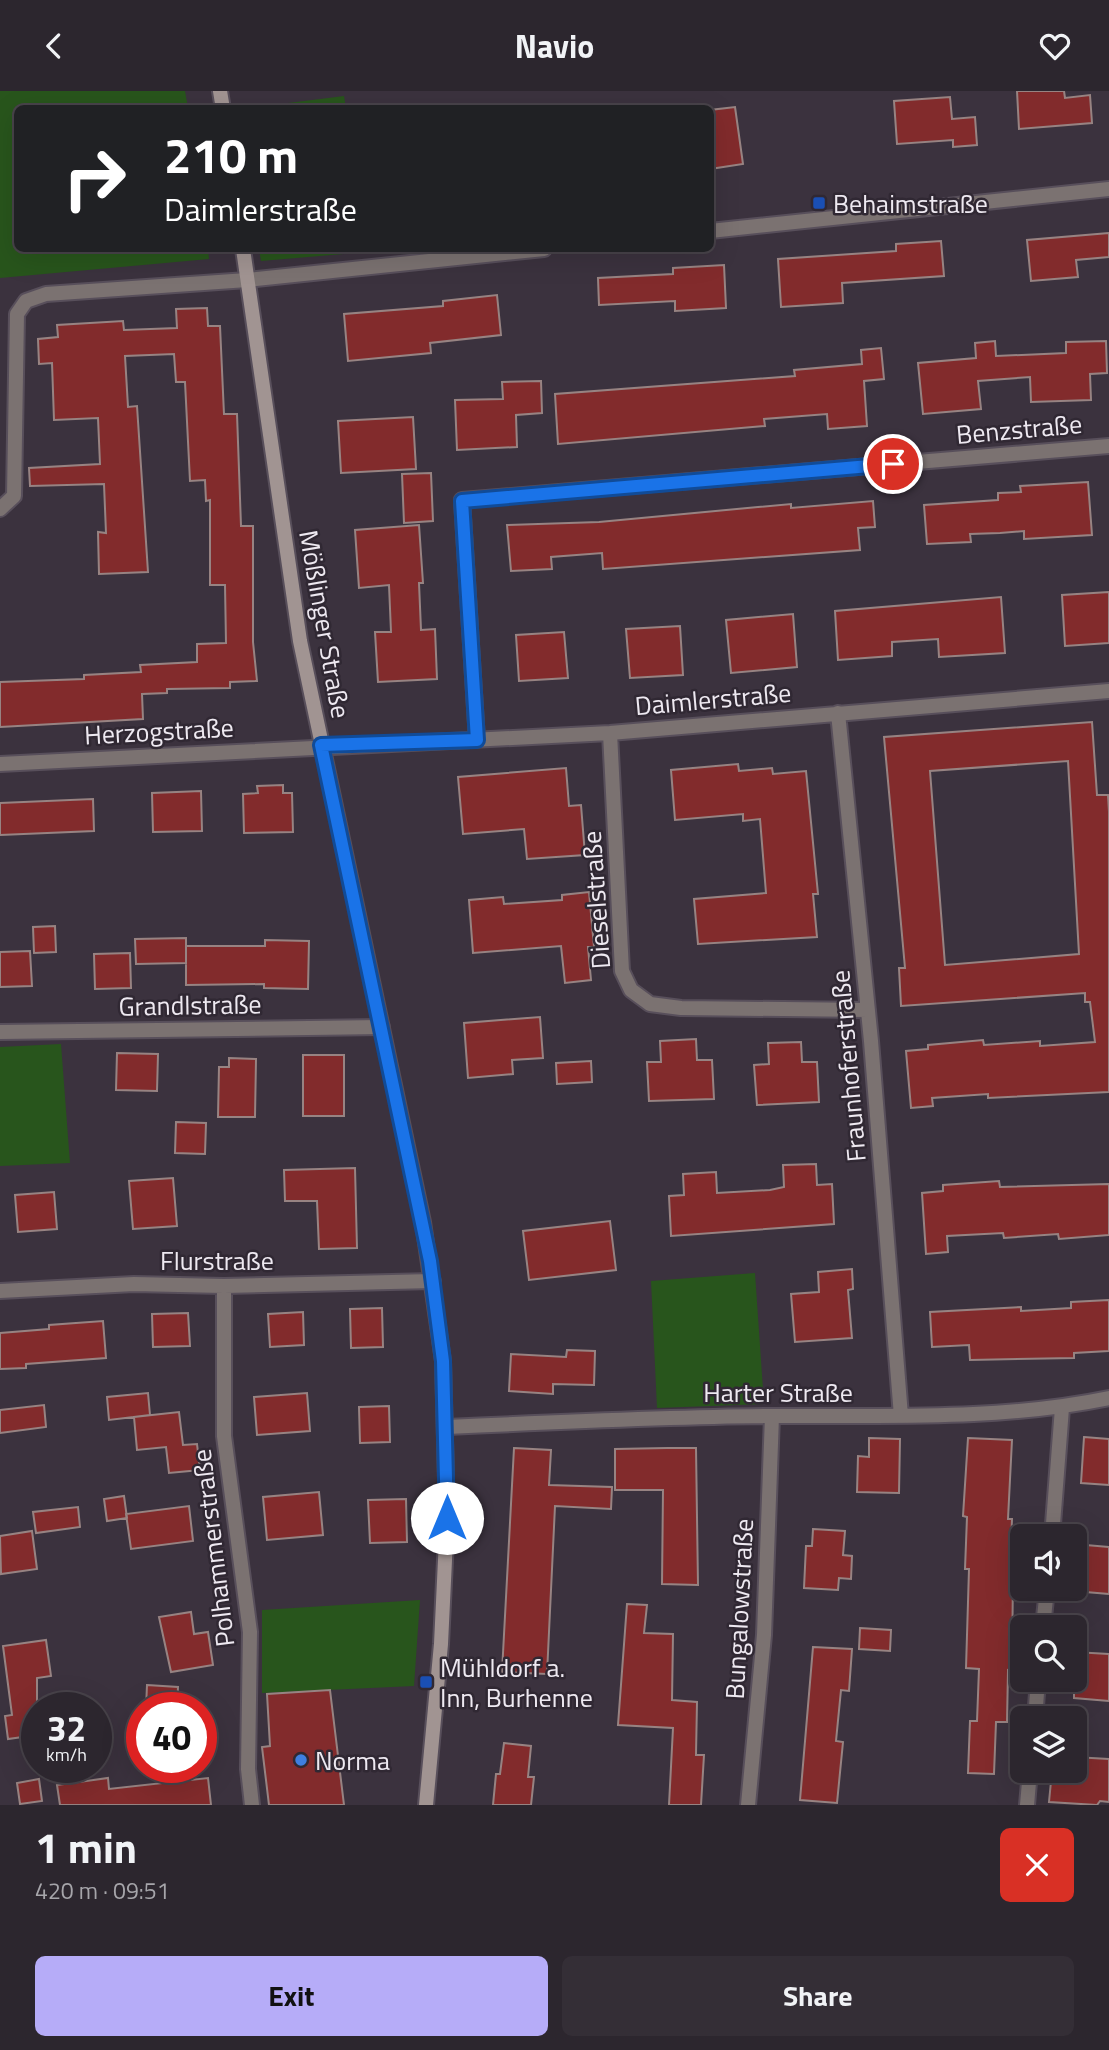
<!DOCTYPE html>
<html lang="en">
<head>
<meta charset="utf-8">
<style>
	:root { --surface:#2c262e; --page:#342e36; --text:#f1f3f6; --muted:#a6a5aa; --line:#48434a; --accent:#b6acf8 }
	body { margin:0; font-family:"Titillium Web",sans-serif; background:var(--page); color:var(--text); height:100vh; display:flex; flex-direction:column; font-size:26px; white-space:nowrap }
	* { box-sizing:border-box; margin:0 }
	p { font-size:23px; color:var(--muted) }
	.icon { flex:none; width:38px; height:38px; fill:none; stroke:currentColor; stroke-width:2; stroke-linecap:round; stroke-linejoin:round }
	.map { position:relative; height:1714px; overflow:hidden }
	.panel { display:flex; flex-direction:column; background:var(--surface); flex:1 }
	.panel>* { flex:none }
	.hud { position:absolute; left:14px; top:14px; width:700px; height:147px; border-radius:10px; box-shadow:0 7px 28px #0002,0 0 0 2px var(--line); background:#202124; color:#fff; overflow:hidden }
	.buttons { position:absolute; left:1010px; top:1433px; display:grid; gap:14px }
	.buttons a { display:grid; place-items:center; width:77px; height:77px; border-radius:10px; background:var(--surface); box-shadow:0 7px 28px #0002,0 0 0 2px var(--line); font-size:35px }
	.speed { position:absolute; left:21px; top:1601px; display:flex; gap:14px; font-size:35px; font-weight:700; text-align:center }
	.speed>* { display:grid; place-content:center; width:91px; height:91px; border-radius:50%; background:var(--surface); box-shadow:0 7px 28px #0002,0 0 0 2px var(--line); line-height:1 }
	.speed small { font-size:18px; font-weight:400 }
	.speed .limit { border:10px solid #d22; background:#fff; color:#111 }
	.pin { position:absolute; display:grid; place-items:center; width:60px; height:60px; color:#fff; margin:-30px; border:4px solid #fff; border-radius:50%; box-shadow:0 2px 7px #0007 }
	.me { position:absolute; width:77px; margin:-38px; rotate:0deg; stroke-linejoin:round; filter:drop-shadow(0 0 5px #0008) }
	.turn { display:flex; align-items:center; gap:24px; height:147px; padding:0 35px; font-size:32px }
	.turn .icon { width:91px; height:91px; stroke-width:2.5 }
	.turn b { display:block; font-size:49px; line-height:60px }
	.round { display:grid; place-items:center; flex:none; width:74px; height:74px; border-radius:10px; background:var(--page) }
	.headline { display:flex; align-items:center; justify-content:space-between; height:119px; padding:0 35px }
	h1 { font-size:42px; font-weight:700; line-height:52px }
	.action { display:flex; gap:14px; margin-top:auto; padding:14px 35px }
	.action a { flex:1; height:80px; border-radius:10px; background:var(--accent); color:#111; font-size:28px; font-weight:700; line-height:80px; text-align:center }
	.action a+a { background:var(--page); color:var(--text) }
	header { display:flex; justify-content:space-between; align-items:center; height:91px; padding:0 35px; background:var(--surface); font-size:32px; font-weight:700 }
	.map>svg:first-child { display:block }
</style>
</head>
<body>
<header><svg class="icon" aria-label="back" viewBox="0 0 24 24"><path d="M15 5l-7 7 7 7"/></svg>Navio<svg class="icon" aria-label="heart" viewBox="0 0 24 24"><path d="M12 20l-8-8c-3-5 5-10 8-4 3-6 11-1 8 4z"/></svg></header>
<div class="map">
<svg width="1109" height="1714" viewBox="0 0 1109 1714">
	<rect width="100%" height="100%" fill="#3b323e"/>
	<path fill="#28551c" d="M0,0H185L188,17L18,18V158H208L209,168L0,187Z
		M344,5L346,17H249Z
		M259,158H367V161L261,170Z
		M61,953L70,1072L0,1075V956Z
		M755,1182L764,1313L657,1317L651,1190Z
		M420,1509L414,1595L262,1602V1519Z"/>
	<path fill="#822b2c" stroke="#978382" stroke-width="2" fill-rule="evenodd" d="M1017,0H1064L1065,7L1090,4L1092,32L1019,38Z
		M950,6L952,28L975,26L977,54L953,56V49L897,53L894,10Z
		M735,16L743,73L710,78V19Z
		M1109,142V166L1076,169L1078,186L1031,190L1027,149Z
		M941,150L944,185L842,192L843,212L781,216L778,168L896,160V153Z
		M724,174L726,217L675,220V210L599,214L598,187L673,183V177Z
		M497,204L501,244L430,252L431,262L348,270L344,223L443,215V210Z
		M207,217L208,235H220L224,323H237L241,435H253V551L257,590L230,591V597L167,598V602L142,603L143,628L0,636V591L84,588V584L141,581L140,574L197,571V553L226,552L225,494H210V409L206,410L205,389L190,390L185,291H176L174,263L125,265L128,316L137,315L148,481L99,483L98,441L106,442L104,393L30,395L29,377L100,373L98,327L54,329L52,272L39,273L38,248L58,246L57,234L123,230L124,239L177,237L176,218Z
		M995,250L996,265L1066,262V251L1106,250L1107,282L1090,283L1091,309L1031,311L1030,286L978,290L981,318L923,323L918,272L976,267L975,252Z
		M881,257L884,288L864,290L867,335L828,338L827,323L764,328L765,335L558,353L555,303L795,285L794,279L862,273L861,259Z
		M541,290L542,322L516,324L517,356L457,359L455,309L503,308L502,291Z
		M413,326L416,378L341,382L338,330Z
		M431,382L433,430L404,432L402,383Z
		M1088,391L1092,444L1024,448V440L1000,442L970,443L971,451L927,453L924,414L998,409V402L1021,401L1020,395Z
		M873,410L875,436L858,437L860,459L603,478L602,462L551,466L552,478L511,480L507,434L599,431L758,416L791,413V417Z
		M419,434L423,492H419L421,539L435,538L437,588L378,591L375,541H391L389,494L359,497L355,439Z
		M1109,501V552L1065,555L1062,504Z
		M1001,506L1005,562L939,566L938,548L892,551V565L838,569L835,520Z
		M793,523L797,576L731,582L726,529Z
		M680,535L683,584L630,587L626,538Z
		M564,541L568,587L519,590L516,544Z
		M1092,631L1097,704H1108L1109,721V1001L988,1007V1003L932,1007L933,1015L911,1017L906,960L928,958V954L983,949L984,954L1040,950V955L1095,951L1090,911H1085V902L901,915L899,877H905L884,646ZM1068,670L1079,863L945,874L930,680Z
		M738,673L739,680L772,677L773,683L806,680L818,803H813L817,846L698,853L694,808L766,802L760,728L743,730V723L675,729L671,679Z
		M566,677L569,715L581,714L585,764L527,768L524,738L463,743L458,686Z
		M283,694V702H292L293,741L244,742L243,703L258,702L257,695Z
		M201,700L202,740L153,741L152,702Z
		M93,708L94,740L0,744V712Z
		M589,801L594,856H588L591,889L565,892L561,855L473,862L469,809L503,806L504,813L562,809V804Z
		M55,835L56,861L34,862L33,836Z
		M186,847V872L136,873L135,848Z
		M265,849L309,850L308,898L264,897V893L186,894V855H265Z
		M30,860L32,895L0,896V861Z
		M130,862L131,897L95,898L94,863Z
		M540,926L543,967L512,969L513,983L468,987L464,932Z
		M696,948L697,969H712L714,1008L649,1010L647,971H661L660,950Z
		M801,951L802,971H817L819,1011L757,1014L754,974L769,973L768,952Z
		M117,962L158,963L157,1000L116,999Z
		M303,964H344V1025H303Z
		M229,967L256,968L255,1026H218L219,976H229Z
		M591,970L592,991L557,993L556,972Z
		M176,1031L206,1032L205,1063L175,1062Z
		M816,1073L817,1094L832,1093L834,1133L671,1145L669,1105L684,1104L683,1083L716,1081L717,1102L770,1099L784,1096L783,1074Z
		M355,1077L357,1157L319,1158L317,1110H285L284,1079Z
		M173,1087L177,1135L133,1138L129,1090Z
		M999,1090L1000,1096L1109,1093V1144L1059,1148L1058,1143L1004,1147L1003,1142L947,1145L948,1161L926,1163L922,1102L943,1100V1094Z
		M54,1101L57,1138L18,1141L15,1104Z
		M610,1130L616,1179L529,1189L523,1140Z
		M852,1178L853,1198L848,1199L852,1247L795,1251L791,1203L819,1201L818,1181Z
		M1109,1209V1260L1074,1262V1267L970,1269L969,1254L932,1256L930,1221L1021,1216V1220L1071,1217V1211Z
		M382,1217L383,1256L351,1257L350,1218Z
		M303,1221L304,1254L270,1256L268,1223Z
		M188,1222L190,1255L153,1256L152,1223Z
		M103,1230L106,1267L26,1273V1277L0,1278V1242L49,1238V1234Z
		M567,1259L595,1260L594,1294L553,1293V1303L509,1300L511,1263L566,1266Z
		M148,1302L150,1324L109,1329L107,1306Z
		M307,1302L310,1340L257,1344L254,1306Z
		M44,1314L46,1336L0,1342V1319Z
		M389,1315L390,1351L360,1352L359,1316Z
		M179,1321L183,1354L197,1353L200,1379L169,1382L166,1356L137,1359L134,1326Z
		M1084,1346L1109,1348V1394L1081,1392Z
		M869,1347L900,1348L899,1402L857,1401L858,1365L869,1366Z
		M968,1347L1012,1349L1008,1428H1012L1010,1481H1013L1012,1580L1008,1579L1007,1631H996L994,1683L968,1682L970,1630H977L979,1578L966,1577L969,1478H965L967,1426L963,1425Z
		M514,1357L551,1359L549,1394L612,1396L611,1418L555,1415L547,1583L502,1581Z
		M667,1357H696L698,1494L662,1493L663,1399H615V1358Z
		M319,1401L323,1444L267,1449L263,1406Z
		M124,1405L127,1427L107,1430L104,1408Z
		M406,1408L407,1451L370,1452L368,1409Z
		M189,1415L193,1450L131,1458L126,1423Z
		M78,1416L80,1436L36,1442L33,1421Z
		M813,1438L845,1440L843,1464L852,1465L851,1488L839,1487L838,1499L804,1497L806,1455H812Z
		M32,1440L37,1478L1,1483L0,1445Z
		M1074,1453L1109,1456V1503L1074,1500Z
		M627,1513L647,1514L644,1542L673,1543L672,1609L697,1611L696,1664H704L701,1714H669L673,1637L618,1634Z
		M191,1521L194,1543L208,1541L213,1574L171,1581L159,1526Z
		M860,1537L891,1539L890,1560L859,1558Z
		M46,1549L51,1585L37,1587V1644L8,1648L5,1625L12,1624L3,1555Z
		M813,1556L852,1558L849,1600L841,1599L836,1650L843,1651L837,1712L800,1709Z
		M1074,1561L1109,1563V1610L1074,1607Z
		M147,1594L178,1596L177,1617H146Z
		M330,1599L344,1714H269L262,1656L270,1655L267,1603Z
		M504,1652L531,1655L528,1686H534L531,1714H493L496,1683H500Z
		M1074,1666L1109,1668V1711L1100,1710L1097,1714L1049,1711L1052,1680H1074Z
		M108,1687L109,1698L208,1687L211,1714H60L57,1694Z
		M39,1688L42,1710L20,1713L17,1692Z"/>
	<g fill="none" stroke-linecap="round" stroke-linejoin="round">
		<defs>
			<path id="street" d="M710,140L1109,98
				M0,418L14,405L17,223L26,210L46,203L247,189L544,158
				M838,622L871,950L901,1325
				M610,642L622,880L631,899L650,913L681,917L868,919
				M477,649L462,409L1109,355
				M0,673L610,642L1109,600
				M0,941L382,936
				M224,1195V1345L250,1541L248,1678L252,1714
				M0,1200L134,1193L224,1195L433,1190
				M447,1336C555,1331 663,1326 771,1325C885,1324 997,1330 1109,1307
				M1052,1446L1062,1317
				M1043,1536L1047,1498
				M1035,1628L1038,1589
				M748,1714L764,1544L772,1325
				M1027,1714L1030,1680"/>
			<path id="secondary" d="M220,0L223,18
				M243,158L300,550L423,1131L443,1270L447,1427L441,1553L426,1714"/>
		</defs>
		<use href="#street" stroke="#584f5b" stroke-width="18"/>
		<use href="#secondary" stroke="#584f5b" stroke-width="18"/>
		<use href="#street" stroke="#7b7271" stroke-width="14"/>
		<use href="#secondary" stroke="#a19492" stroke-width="14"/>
	</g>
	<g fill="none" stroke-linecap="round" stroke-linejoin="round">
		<defs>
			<path id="route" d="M447,1427L443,1270L430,1170L321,654L477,649L462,410L893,373"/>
		</defs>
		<use href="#route" stroke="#114b97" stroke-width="18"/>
		<use href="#route" stroke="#1a73e8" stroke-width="12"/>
	</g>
	<g fill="#1a4fb4" stroke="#302833" stroke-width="2.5">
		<rect x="812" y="105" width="14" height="14" rx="3.5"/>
		<rect x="419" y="1584" width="14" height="14" rx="3.5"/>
	</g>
	<circle fill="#3f7fe0" stroke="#302833" stroke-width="2.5" cx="301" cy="1669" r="7"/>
	<g text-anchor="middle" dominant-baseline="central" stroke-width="5" stroke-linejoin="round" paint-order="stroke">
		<g font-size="26" fill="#eee9f1" stroke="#302833" text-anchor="start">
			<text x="833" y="112">Behaimstraße</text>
			<text x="440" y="1576">Mühldorf a.<tspan x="440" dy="30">Inn, Burhenne</tspan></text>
			<text x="315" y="1669">Norma</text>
		</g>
		<g font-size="26" fill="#eee9f1" stroke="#302833">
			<text transform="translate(1019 338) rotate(-5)">Benzstraße</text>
			<text transform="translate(325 533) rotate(80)">Mößlinger Straße</text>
			<text transform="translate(713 608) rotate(-5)">Daimlerstraße</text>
			<text transform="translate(159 640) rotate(-3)">Herzogstraße</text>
			<text transform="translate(596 809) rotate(-94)">Dieselstraße</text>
			<text transform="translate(190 914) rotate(-1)">Grandlstraße</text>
			<text transform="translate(848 975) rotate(-95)">Fraunhoferstraße</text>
			<text x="217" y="1169">Flurstraße</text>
			<text x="778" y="1301">Harter Straße</text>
			<text transform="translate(213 1457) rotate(-97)">Polhammerstraße</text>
			<text transform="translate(739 1518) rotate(-87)">Bungalowstraße</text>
		</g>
	</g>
</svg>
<div class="buttons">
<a><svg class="icon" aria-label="sound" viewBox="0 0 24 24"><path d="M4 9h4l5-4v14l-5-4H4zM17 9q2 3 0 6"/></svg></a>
<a><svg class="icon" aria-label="search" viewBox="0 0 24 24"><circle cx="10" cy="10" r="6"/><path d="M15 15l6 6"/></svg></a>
<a><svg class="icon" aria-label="layers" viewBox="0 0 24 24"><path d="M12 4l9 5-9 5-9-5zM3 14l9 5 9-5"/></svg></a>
</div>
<div class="speed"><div>32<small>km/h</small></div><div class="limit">40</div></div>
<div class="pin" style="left:893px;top:373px;background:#d93025"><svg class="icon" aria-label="arrive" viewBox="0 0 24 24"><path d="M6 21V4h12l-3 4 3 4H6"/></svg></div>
<svg class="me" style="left:447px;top:1427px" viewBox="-20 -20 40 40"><circle r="19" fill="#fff"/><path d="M0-13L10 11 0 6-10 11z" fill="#1a73e8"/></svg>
<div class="hud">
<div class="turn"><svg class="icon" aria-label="right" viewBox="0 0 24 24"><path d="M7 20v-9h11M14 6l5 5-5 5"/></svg><div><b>210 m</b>Daimlerstraße</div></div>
</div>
</div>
<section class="panel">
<div class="headline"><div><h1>1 min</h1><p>420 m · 09:51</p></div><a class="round" style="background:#d93025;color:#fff"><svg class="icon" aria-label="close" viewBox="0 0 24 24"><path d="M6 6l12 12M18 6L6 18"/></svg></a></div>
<div class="action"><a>Exit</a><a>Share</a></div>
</section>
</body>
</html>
